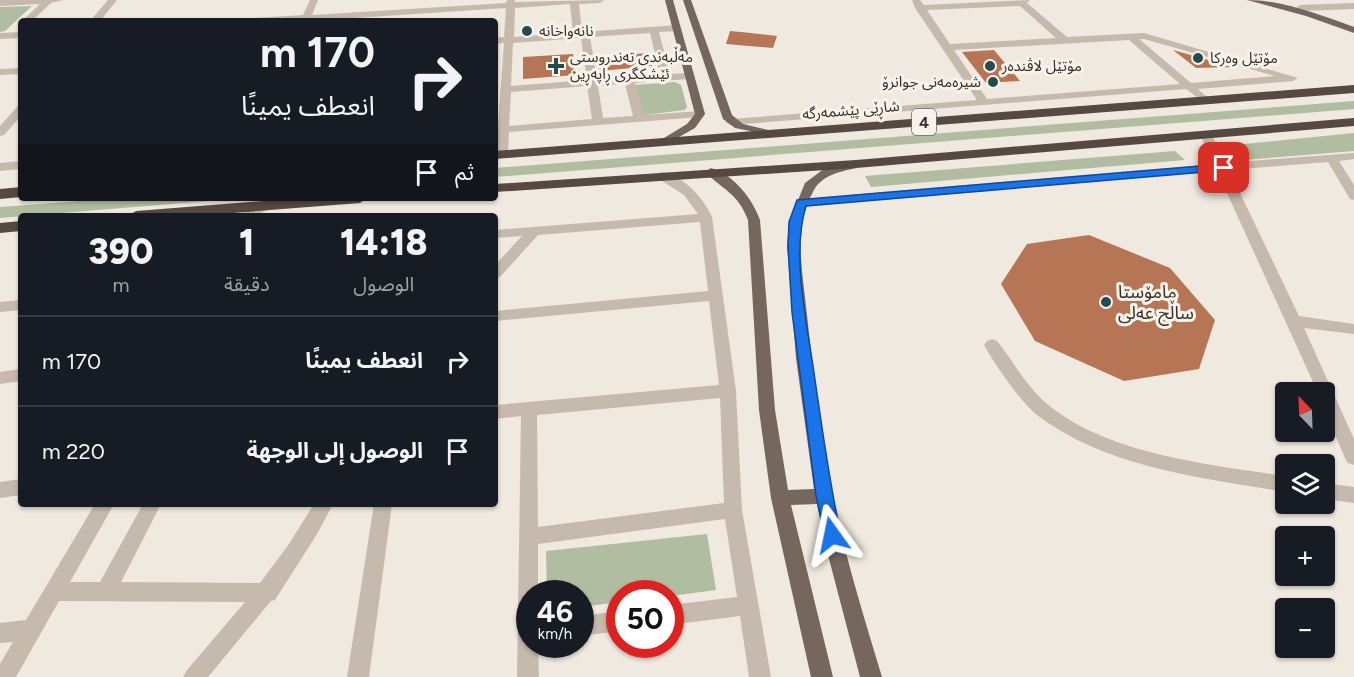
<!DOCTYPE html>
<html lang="ar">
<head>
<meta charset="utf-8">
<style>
	:root { --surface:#171b24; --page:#20242c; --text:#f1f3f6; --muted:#9ea1a6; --line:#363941 }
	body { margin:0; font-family:Figtree,"Noto Sans Arabic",sans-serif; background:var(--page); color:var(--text); direction:rtl; height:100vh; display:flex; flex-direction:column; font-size:22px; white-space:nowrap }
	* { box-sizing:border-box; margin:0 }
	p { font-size:20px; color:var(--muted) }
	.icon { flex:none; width:33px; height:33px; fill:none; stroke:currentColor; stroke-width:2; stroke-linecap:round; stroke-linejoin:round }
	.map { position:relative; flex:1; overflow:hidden; direction:ltr }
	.details { position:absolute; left:18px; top:213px; width:480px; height:294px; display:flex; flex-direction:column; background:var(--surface); border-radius:6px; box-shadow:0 2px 4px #0004; direction:rtl }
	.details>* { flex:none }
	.banner { position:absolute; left:18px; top:18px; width:480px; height:183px; border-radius:6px; box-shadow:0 2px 4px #0004; direction:rtl; background:#171b24; color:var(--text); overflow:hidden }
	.needle { width:39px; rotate:337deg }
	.buttons { position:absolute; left:1275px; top:382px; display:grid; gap:12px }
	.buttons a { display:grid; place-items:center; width:60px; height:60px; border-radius:6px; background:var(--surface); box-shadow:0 2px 4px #0004; font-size:30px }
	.speed { position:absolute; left:516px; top:580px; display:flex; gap:12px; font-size:30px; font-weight:700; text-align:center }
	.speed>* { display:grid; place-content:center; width:78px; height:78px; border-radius:50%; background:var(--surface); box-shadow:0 2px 4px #0004; line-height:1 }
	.speed small { font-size:15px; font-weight:400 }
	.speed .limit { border:9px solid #d22; background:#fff; color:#111 }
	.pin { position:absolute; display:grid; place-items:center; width:51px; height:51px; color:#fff; margin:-26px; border-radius:12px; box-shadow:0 3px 9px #0006 }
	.me { position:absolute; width:66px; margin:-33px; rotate:348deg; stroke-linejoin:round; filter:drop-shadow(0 0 4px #0008) }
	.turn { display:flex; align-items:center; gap:21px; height:126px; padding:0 24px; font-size:27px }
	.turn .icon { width:78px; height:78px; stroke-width:2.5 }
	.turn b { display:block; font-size:42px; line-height:51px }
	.then { display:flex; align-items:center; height:57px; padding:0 24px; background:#0003; gap:12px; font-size:22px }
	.eta { display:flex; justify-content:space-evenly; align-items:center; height:102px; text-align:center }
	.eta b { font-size:36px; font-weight:800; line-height:42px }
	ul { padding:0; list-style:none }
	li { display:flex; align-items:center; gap:18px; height:90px; padding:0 24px; border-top:2px solid var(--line) }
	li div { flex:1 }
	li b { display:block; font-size:22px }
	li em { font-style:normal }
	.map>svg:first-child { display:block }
</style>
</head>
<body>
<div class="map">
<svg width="1354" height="677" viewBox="0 0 1354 677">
	<rect width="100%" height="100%" fill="#efe9df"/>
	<path fill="#b1bda0" d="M32,6L5,31L0,32V7Z
		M675,82L681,85L687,107L685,110L643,115L635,85Z
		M1354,101V109L495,177V168Z
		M1354,133V151L1231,161L1224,150L1226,147L1234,145Z
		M1175,151L1185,160L871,187L865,176Z
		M119,198H245L0,218V207Z
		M707,534L716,590L671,596L620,594L619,602L581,607L580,594H547L546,551Z"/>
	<path fill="#b67555" d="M730,31L741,32L777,36L773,48L726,44Z
		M994,50L1020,81L986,83L962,52Z
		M1173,50L1233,67L1196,68Z
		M648,53L652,66L600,71L598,57Z
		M573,54L575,75L523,79V57Z
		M1089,235L1170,268L1215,320L1199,369L1124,381L1035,341L1001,284L1027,244Z"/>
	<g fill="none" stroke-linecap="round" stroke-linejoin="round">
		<path fill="#c6baac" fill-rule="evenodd" d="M0,0H63L51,3L32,21H22L40,4L0,6Z
			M108,0H117L100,21H90Z
			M310,0H318L312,15L506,3L507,0H515V2L604,0L600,3L579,4L582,32L677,25L682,28L677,31L659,32L670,74L689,73L694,76L689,79L635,83L643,115L700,111L705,114L700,117L509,132L508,154L506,156H498V133H495V127L498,126L504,43L495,44V38L504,37L506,8L310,21H250L255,18L303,15ZM570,4L573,33L514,37L515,8ZM650,33L660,75L597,79L590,37ZM581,38L587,80L511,86L513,43ZM625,84L633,116L603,118L598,86ZM587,86L592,119L509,126L511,92Z
			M912,0H920L924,5L1030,0L1027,3L1067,37L1144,33L1298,78L1293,81L1198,89L1210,100L1205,103L1186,89L731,125L725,122L731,119L977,100L915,8ZM1020,6L1056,38L950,44L927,10ZM1139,39H1144L1275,76L1191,83ZM1129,40L1180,84L987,99L954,50Z
			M1354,3V9L1300,11L1296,8L1300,5Z
			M21,32V38L0,39V33Z
			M21,68V74L0,75V69Z
			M21,106V116L4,135L0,136V126L17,107Z
			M1206,132L1212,135L1225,163L1354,153V159L1339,161L1354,185V200L1350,199L1328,162L1229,170L1299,316L1354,324V334L1304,328L1354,439V465L1348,463L1345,458L1324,409V393H1318L1217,171L801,207L795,203L801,199L1214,164L1200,135Z
			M21,161V169L0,171V163Z
			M663,172C685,178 703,197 712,217L736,391L742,510L771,677H749L740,616L670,625V605L737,597L725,519L538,544V594H530V645H538L539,677H517L521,416L495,419V405L719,385L709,301L495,321V311L708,291L700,222L538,235L500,277L495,279V265L522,236L495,238V230L698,214L684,195L659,179V173ZM720,398L724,503L538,527L537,415Z
			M269,201L275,205L273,208L253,216H235Z
			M21,300V310L0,312V302Z
			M992,339L997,341C1013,361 1026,386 1046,403C1105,454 1211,465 1286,476V492C1202,478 1107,468 1037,415C1019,400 996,366 984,345L987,341Z
			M21,369V381L0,384V372Z
			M21,479V495L0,498V482Z
			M1324,483L1354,487V503L1324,499Z
			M95,504H114L70,582H100L143,504H161L121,582L260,583L289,544L314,504H333L317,534L275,600L271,601L208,677H183L187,670L245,602L59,601L16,677H0V664L13,642L0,643V623L26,620Z
			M374,504H392L369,677H347Z
			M620,611V631L580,636V616Z"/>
		<path fill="#75675d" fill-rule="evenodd" d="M665,0H673L705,114L695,128L663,146L659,145V141L687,124L695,114Z
			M683,0H691L732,115L743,124L781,133V137L735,128L723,119Z
			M1247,0C1283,0 1320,15 1354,27V33L1306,16Z
			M853,161L859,165L857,168C842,171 822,175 814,190C792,228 803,274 807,315C813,375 822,436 833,496C845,557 864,617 882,677H860L828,555L817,504L791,505L833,677H811L771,498L759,410L748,220C738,193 723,190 705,172L711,168C734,175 752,198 760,220L775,410L788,490L814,489L796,358L787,246L789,222L805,183L825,168Z"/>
		<path fill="#554942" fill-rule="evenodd" d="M1354,85V93L495,159V151Z
			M1354,118V126L856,168L495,192V184L856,160Z
			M21,187V197L0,199V189Z
			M302,198H367L360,203L195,216H128L136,211Z
			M21,221V231L0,233V223Z"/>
	</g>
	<path fill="#1a73e8" stroke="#114b97" stroke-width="1.5" d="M1224,164L1228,165V170L806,206C791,254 807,323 814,373C822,427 829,482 841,535L838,541L832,543L826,541L816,496L792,312L788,246L789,222L797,200Z"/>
	<g fill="#254b51" stroke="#f7f3ea" stroke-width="2">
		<circle cx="527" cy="31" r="6"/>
		<circle cx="1198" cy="58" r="6"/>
		<path d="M553 57h6v6h6v6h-6v6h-6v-6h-6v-6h6z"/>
		<circle cx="990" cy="66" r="6"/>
		<circle cx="993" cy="82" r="6"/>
		<circle cx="1106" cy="302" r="6"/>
	</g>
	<g text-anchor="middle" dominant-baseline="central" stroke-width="6" stroke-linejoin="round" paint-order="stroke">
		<g font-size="15" fill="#352e2a" stroke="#f7f3ea" text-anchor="start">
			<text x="539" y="31">نانەواخانە</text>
			<text x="570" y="57">مەڵبەندی تەندروستی<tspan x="570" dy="17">ئێشکگری ڕاپەڕین</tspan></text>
			<text x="1210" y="58">مۆتێل وەرکا</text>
			<text x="1002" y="66">مۆتێل لاڤندەر</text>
			<text x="981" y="82" text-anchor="end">شیرەمەنی جوانرۆ</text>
		</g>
		<g font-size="15" fill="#352e2a" stroke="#f7f3ea">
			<text transform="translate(851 110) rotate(-5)">شاڕێی پێشمەرگە</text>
		</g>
		<rect fill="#f7f3ea" stroke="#6f6964" stroke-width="1.5" x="912" y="109" width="24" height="26" rx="4.5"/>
		<g font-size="16" font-weight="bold" fill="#352e2a">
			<text x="924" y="122">4</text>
		</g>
		<g font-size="18" fill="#352e2a" stroke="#f7f3ea" text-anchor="start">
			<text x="1118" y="292">مامۆستا<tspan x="1118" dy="21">ساڵح عەلی</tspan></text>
		</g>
	</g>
</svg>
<div class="buttons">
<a><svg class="needle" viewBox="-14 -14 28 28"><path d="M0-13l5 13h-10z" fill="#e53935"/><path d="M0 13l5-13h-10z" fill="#9ea1a6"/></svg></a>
<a><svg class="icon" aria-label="layers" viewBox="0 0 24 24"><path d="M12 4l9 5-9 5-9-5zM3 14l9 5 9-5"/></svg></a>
<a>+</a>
<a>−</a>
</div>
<div class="speed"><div>46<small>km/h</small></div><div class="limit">50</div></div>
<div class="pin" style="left:1224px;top:168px;background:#d93025"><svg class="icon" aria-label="arrive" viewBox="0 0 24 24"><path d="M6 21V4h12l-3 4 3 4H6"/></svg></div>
<svg class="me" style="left:832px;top:535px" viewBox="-20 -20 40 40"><path d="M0-17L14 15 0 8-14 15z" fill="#1a73e8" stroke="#fff" stroke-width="4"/></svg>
<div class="banner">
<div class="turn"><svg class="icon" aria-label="right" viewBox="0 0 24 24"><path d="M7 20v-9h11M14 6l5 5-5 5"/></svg><div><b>170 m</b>انعطف يمينًا</div></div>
<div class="then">ثم<svg class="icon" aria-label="arrive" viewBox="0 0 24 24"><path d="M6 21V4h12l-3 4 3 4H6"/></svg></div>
</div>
<section class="details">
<div class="eta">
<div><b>14:18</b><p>الوصول</p></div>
<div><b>1</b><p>دقيقة</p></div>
<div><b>390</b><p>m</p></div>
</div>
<ul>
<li><svg class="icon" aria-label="right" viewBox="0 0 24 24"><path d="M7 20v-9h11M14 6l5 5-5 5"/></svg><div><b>انعطف يمينًا</b></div><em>170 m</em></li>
<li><svg class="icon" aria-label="arrive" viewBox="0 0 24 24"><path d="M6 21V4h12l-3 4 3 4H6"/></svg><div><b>الوصول إلى الوجهة</b></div><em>220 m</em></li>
</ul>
</section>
</div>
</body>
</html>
